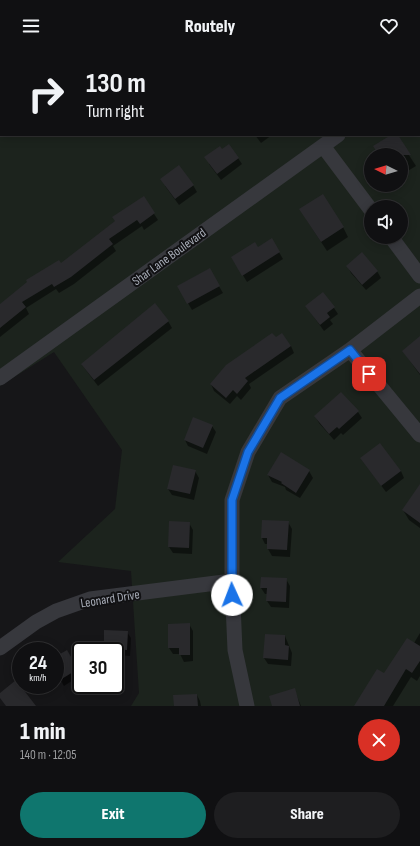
<!DOCTYPE html>
<html lang="en">
<head>
<meta charset="utf-8">
<style>
	:root { --surface:#101012; --page:#1e1e20; --text:#f1f3f6; --muted:#9c9d9f; --line:#303032; --accent:#0f766e }
	body { margin:0; font-family:"Sofia Sans Condensed",sans-serif; background:var(--page); color:var(--text); height:100vh; display:flex; flex-direction:column; font-size:15px; white-space:nowrap }
	* { box-sizing:border-box; margin:0 }
	p { font-size:13px; color:var(--muted) }
	.icon { flex:none; width:22px; height:22px; fill:none; stroke:currentColor; stroke-width:2; stroke-linecap:round; stroke-linejoin:round }
	.map { position:relative; height:654px; overflow:hidden }
	.drawer { display:flex; flex-direction:column; background:var(--surface); flex:1 }
	.drawer>* { flex:none }
	.top-card { position:absolute; left:0px; top:0px; width:420px; height:84px; box-shadow:0 2px 10px #0003,0 0 0 1px var(--line); background:#101012; color:var(--text); overflow:hidden }
	.needle { width:26px; rotate:275deg }
	.tools { position:absolute; left:364px; top:96px; display:grid; gap:8px }
	.tools a { display:grid; place-items:center; width:44px; height:44px; border-radius:50%; background:var(--surface); box-shadow:0 2px 10px #0003,0 0 0 1px var(--line); font-size:20px }
	.speed { position:absolute; left:12px; top:590px; display:flex; gap:8px; font-size:20px; font-weight:700; text-align:center }
	.speed>* { display:grid; place-content:center; width:52px; height:52px; border-radius:50%; background:var(--surface); box-shadow:0 2px 10px #0003,0 0 0 1px var(--line); line-height:1 }
	.speed small { font-size:10px; font-weight:400 }
	.speed .limit { border:2px solid #111; border-radius:6px; background:#fff; color:#111 }
	.pin { position:absolute; display:grid; place-items:center; width:34px; height:34px; color:#fff; margin:-17px; border-radius:8px; box-shadow:0 2px 6px #0006 }
	.me { position:absolute; width:44px; margin:-22px; rotate:358deg; stroke-linejoin:round; filter:drop-shadow(0 0 3px #0008) }
	.turn { display:flex; align-items:center; gap:14px; height:84px; padding:0 20px; font-size:18px }
	.turn .icon { width:52px; height:52px; stroke-width:2.5 }
	.turn b { display:block; font-size:28px; line-height:34px }
	.round { display:grid; place-items:center; flex:none; width:42px; height:42px; border-radius:21px; background:var(--page) }
	.overview { display:flex; align-items:center; justify-content:space-between; height:68px; padding:0 20px }
	h1 { font-size:24px; font-weight:800; line-height:30px }
	.action { display:flex; gap:8px; margin-top:auto; padding:8px 20px }
	.action a { flex:1; height:46px; border-radius:24px; background:var(--accent); color:#fff; font-size:16px; font-weight:800; line-height:46px; text-align:center }
	.action a+a { background:var(--page); color:var(--text) }
	header { display:flex; justify-content:space-between; align-items:center; height:52px; padding:0 20px; background:var(--surface); font-size:18px; font-weight:800 }
	.map>svg:first-child { display:block }
</style>
</head>
<body>
<header><svg class="icon" aria-label="menu" viewBox="0 0 24 24"><path d="M4 6h16M4 12h16M4 18h16"/></svg>Routely<svg class="icon" aria-label="heart" viewBox="0 0 24 24"><path d="M12 20l-8-8c-3-5 5-10 8-4 3-6 11-1 8 4z"/></svg></header>
<div class="map">
<svg width="420" height="654" viewBox="0 0 420 654">
	<rect width="100%" height="100%" fill="#161618"/>
	<path fill="#1c231d" fill-rule="evenodd" d="M0,0H420V654H131L139,641L131,519L58,510L115,457L122,398L54,300L0,334ZM1,1H419V83H1ZM371,103H401V133H371ZM371,155H401V185H371Z"/>
	<path fill="#0007" d="M341,0H376L340,1Z
		M255,83H272L261,91Z
		M393,83H396L416,114L401,123V103H379Z
		M222,98L238,106L242,112L221,128L209,112Z
		M193,133L197,140L179,153L165,134Z
		M143,145L158,168L144,178L142,174L113,194L116,199L74,232L59,241L56,237L26,256L29,262L0,285V253L60,213L116,169Z
		M306,167L343,175L348,185L327,199Z
		M272,188L283,207L247,230L232,205L257,197Z
		M348,215L377,219L381,226L366,238L351,221Z
		M209,217L223,241L192,258L178,234Z
		M306,254L334,256L338,262L330,268L333,272L324,279Z
		M168,269L172,276L98,334L82,313Z
		M420,285V323L403,299Z
		M275,287L291,294L294,301L249,332L251,336L241,348L237,344L230,352L214,339L211,332Z
		M358,360L362,366L343,383L341,381L334,388L319,371L315,364Z
		M212,374L216,380L207,402L188,394L185,388Z
		M361,407L401,419L404,426L386,440Z
		M195,419L199,426L194,448L172,443L168,437Z
		M309,419L313,426L300,446L286,438L285,435L272,430L268,423Z
		M420,444V476L409,468L403,458Z
		M288,470L292,477L290,505L272,504L268,497V492H265L262,486Z
		M189,471L193,478L192,502L173,501L169,495Z
		M286,527L290,534L289,556L271,555L267,549V542H265L261,536Z
		M189,572L193,579V609L184,610L180,602H173L169,596Z
		M127,580L131,586L130,604L115,603V599H106L105,597Z
		M420,581V624L417,629L411,625L393,654H359L384,622L414,591Z
		M285,584L292,601L291,614L268,612L264,606Z
		M66,599L81,623L64,634L55,619V607Z
		M294,637L301,654H273Z
		M197,643L200,649L201,654H175Z"/>
	<path fill="#29292c" d="M391,83H398L411,103H379L373,94Z
		M229,92L239,106L217,122L204,105L220,94L222,97Z
		M179,113L194,133L175,147L160,127Z
		M323,142L344,175L321,190L299,157Z
		M144,144L155,161L140,172L137,168L109,187L113,192L71,225L54,235L52,232L22,250L26,255L0,276V252L27,230L26,228L59,208L61,211L115,169L112,165Z
		M272,186L280,200L242,224L231,205L255,190L258,195Z
		M362,200L378,219L362,233L346,214Z
		M210,216L220,234L187,252L177,234Z
		M323,240L335,255L327,261L330,265L320,273L305,254Z
		M155,251L169,269L94,328L81,312Z
		M272,281L276,285L282,281L291,294L245,326L248,329L237,342L233,338L226,346L210,332L226,313Z
		M420,284V322L402,299Z
		M341,340L359,359L339,377L337,375L329,382L314,364Z
		M193,365L213,373L203,396L184,388Z
		M380,391L401,419L381,434L360,406Z
		M281,400L310,418L296,441L281,431L282,430L267,423Z
		M173,413L196,418L190,442L167,437Z
		M420,432V471L402,458Z
		M262,468L289,469L287,498L267,497V486H261Z
		M169,469L190,470L189,496L168,495Z
		M261,525L287,526L286,550L266,549L267,536H260Z
		M190,571V603H179V596H168V572Z
		M104,578L128,579L127,598L104,597Z
		M265,582L285,583V593L289,594L288,608L263,606Z
		M407,586L420,594V609L412,621L406,617L384,654H354L377,617L384,621Z
		M67,598L78,617L60,628L55,621V605Z
		M16,628L36,654H6L0,646V641Z
		M295,636L300,654H272L269,644Z
		M197,642L198,654H174L173,643Z"/>
	<g fill="none" stroke-linecap="round" stroke-linejoin="round">
		<path stroke="#37383d" stroke-width="15" d="M419,23L420,22
			M323,94L371,158
			M391,185L420,224
			M350,298L420,383
			M0,326L338,83
			M0,596L36,570L56,559L90,547L232,529
			M247,654L235,598L232,529V448L248,400L280,346L350,298L420,244"/>
	</g>
	<g fill="none" stroke-linecap="round" stroke-linejoin="round">
		<defs>
			<path id="route" d="M232,543V448L248,400L280,346L350,298L369,322"/>
		</defs>
		<use href="#route" stroke="#114b97" stroke-width="10"/>
		<use href="#route" stroke="#1a73e8" stroke-width="7"/>
	</g>
	<g text-anchor="middle" dominant-baseline="central" stroke-width="4" stroke-linejoin="round" paint-order="stroke">
		<g font-size="13" fill="#a8adb8" stroke="#111113">
			<text transform="translate(169 205) rotate(-36)">Shar Lane Boulevard</text>
			<text transform="translate(110 547) rotate(-9)">Leonard Drive</text>
		</g>
	</g>
</svg>
<div class="tools">
<a><svg class="needle" viewBox="-14 -14 28 28"><path d="M0-13l5 13h-10z" fill="#e53935"/><path d="M0 13l5-13h-10z" fill="#9c9d9f"/></svg></a>
<a><svg class="icon" aria-label="sound" viewBox="0 0 24 24"><path d="M4 9h4l5-4v14l-5-4H4zM17 9q2 3 0 6"/></svg></a>
</div>
<div class="speed"><div>24<small>km/h</small></div><div class="limit">30</div></div>
<div class="pin" style="left:369px;top:322px;background:#d93025"><svg class="icon" aria-label="arrive" viewBox="0 0 24 24"><path d="M6 21V4h12l-3 4 3 4H6"/></svg></div>
<svg class="me" style="left:232px;top:543px" viewBox="-20 -20 40 40"><circle r="19" fill="#fff"/><path d="M0-13L10 11 0 6-10 11z" fill="#1a73e8"/></svg>
<div class="top-card">
<div class="turn"><svg class="icon" aria-label="right" viewBox="0 0 24 24"><path d="M7 20v-9h11M14 6l5 5-5 5"/></svg><div><b>130 m</b>Turn right</div></div>
</div>
</div>
<section class="drawer">
<div class="overview"><div><h1>1 min</h1><p>140 m · 12:05</p></div><a class="round" style="background:#d93025;color:#fff"><svg class="icon" aria-label="close" viewBox="0 0 24 24"><path d="M6 6l12 12M18 6L6 18"/></svg></a></div>
<div class="action"><a>Exit</a><a>Share</a></div>
</section>
</body>
</html>
